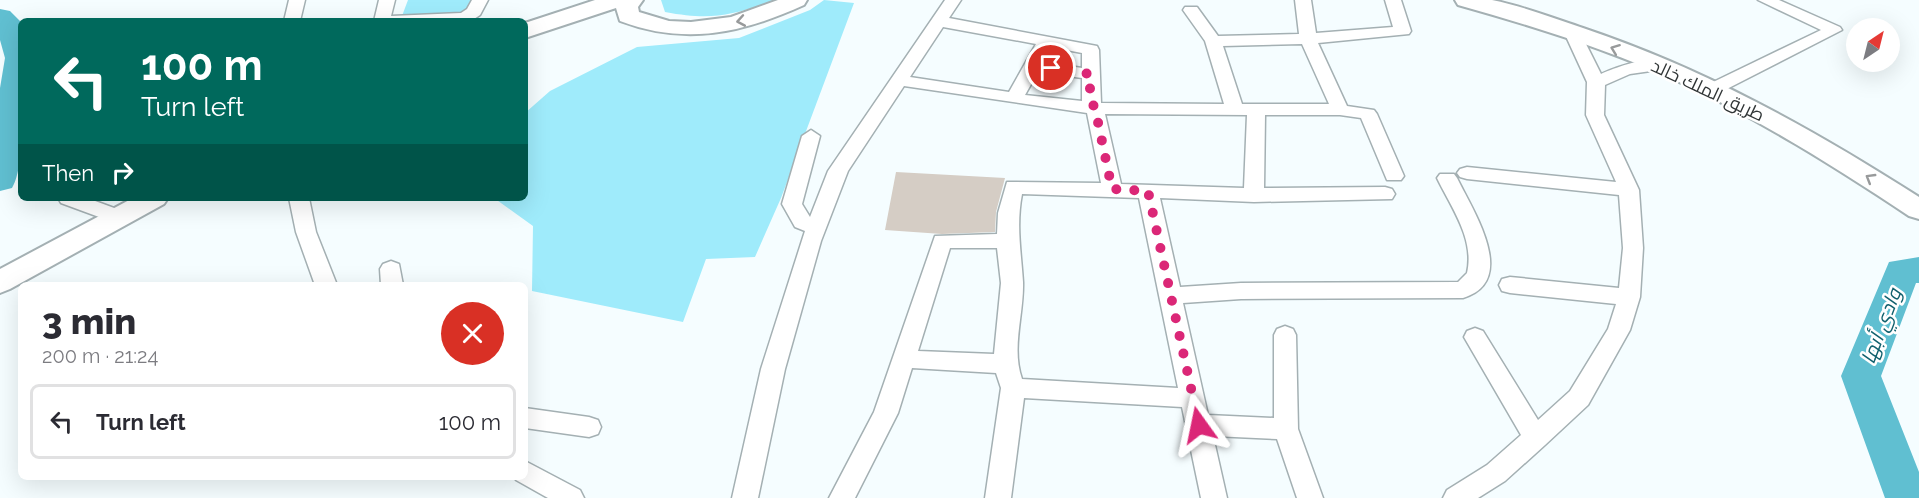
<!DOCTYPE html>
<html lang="en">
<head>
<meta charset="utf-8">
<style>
	:root { --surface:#fff; --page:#f2f2f3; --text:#2b2b33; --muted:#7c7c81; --line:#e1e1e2 }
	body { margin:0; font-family:Raleway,Cairo,sans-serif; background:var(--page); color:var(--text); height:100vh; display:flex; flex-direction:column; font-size:22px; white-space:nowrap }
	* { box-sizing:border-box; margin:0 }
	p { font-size:20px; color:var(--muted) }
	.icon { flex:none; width:33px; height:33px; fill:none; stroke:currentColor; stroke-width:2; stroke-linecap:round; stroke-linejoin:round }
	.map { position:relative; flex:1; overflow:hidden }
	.sheet { position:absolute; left:18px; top:282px; width:510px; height:198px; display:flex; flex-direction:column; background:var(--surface); border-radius:9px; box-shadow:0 6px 24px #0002 }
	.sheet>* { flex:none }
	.top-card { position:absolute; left:18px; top:18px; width:510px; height:183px; border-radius:9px; box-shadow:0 6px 24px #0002; background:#00695c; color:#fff; overflow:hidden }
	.needle { width:39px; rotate:35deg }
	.buttons { position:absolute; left:1846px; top:18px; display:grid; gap:12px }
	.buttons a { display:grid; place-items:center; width:54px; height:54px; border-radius:50%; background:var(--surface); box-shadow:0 6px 24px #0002; font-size:30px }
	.pin { position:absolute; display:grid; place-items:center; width:51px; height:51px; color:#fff; margin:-26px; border:3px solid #fff; border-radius:50%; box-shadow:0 2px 6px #0007 }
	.me { position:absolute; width:66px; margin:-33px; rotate:348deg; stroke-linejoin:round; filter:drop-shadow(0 0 4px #0008) }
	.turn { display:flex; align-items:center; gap:21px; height:126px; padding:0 24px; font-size:27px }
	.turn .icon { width:78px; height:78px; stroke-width:2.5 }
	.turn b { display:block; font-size:42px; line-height:51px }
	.then { display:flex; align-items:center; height:57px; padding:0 24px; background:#0003; gap:12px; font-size:22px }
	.round { display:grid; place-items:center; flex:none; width:63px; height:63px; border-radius:32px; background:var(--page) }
	.summary { display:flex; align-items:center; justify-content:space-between; height:102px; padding:0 24px }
	h1 { font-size:36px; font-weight:800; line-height:45px }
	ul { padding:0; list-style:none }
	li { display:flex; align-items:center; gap:18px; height:75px; margin:0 12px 9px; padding:0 12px; border:3px solid var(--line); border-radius:9px }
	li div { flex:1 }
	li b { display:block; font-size:22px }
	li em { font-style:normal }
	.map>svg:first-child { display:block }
</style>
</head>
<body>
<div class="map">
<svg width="1919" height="498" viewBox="0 0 1919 498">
	<rect width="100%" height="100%" fill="#f5fdff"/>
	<path fill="#9febfb" d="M408,0H473L466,13L402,16Z
		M661,0H777C731,15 713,21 665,12Z
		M824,0L854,3L781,198L755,257L706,259L683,322L532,291L533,226L494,198H525V113L550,91L637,47L739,38L810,10Z"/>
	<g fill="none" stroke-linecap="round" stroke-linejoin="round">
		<path fill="#60bfd1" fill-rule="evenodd" d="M0,9L10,11L21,22C21,58 29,160 12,188L0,191V88L5,58L0,40Z
			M1919,257V283H1916L1881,376L1919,472V498H1885L1841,376L1889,262Z"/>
	</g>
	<path fill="#d5cdc5" d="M896,172L1005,178L996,212L995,232L942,234L885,230Z"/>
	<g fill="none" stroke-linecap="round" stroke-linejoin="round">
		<defs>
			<path id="street" d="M289,0H305L300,21H284Z
				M379,0H395L391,16L461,13L467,9L472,0H488L480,15L471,21H374Z
				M945,0H961L949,18L1097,46L1099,50L1101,103L1224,104L1205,41L1183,10L1185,7H1197L1218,36L1299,34L1295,0H1311L1316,33L1393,27L1385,0H1401L1411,31L1409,34L1318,43L1347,106L1374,110L1377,114L1404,176L1401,180H1387L1361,118L1340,115H1265L1264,188L1385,187L1392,189L1395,194L1392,199L1254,202L1160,198L1180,287L1241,283L1458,282L1467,273C1475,239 1451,207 1437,178L1440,174H1454L1457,178C1472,209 1520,281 1463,298L1241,299L1183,303L1208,415L1274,418V335L1277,329L1285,326L1293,329L1296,335L1298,429L1323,498H1297L1277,439L1213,436L1227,498H1201L1182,407L1024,398L1011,498H985L1001,388L996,373L912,368L898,413L855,498H829L874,412L935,236L997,234L998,213L1007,182L1101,183L1087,113L904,86L848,171L821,241L785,369L758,498H732L761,369L805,231L795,227L782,204L802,136L811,130L820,136L802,204L810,217L828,171ZM943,27L1036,44L1009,92L910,77ZM1302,44L1329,104H1242L1223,46ZM1051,47L1082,53V68L1043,62ZM1038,72L1082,78V101L1025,95ZM1105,114L1247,115L1244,188L1121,184ZM1022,194L1139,198L1178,388L1022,379C1011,348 1024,314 1023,282C1021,251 1016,225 1022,194ZM950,248H997L1001,283L994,354L918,351Z
				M1758,0H1779L1840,27L1842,30L1719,93H1707L1704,89L1707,85L1821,30Z
				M1572,27L1580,32L1601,74C1614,68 1656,52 1667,65L1658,70L1630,74L1605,85L1604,115L1639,190L1643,248L1640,297L1630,330L1588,405L1545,445L1505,481L1478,498H1443L1447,490L1487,465L1521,435L1464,337L1467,331L1475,328L1483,331L1538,420L1570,391L1608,329L1616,304L1510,293L1502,291L1499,285L1502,279L1510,277L1619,288L1623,248L1619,195L1467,179L1460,177L1457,173L1460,169L1467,167L1616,182L1586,115L1587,82L1564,32Z
				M58,198H87L125,212L128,217L125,222L118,224L61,203Z
				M289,198H309L316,232L337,285H315L296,232Z
				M391,261L399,264L403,285H381L380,269L383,264Z
				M525,408L589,417L598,420L601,427L598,434L589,437L525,428Z
				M525,461L580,490L584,498H548L516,480L515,477H525Z"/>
			<path id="secondary" d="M595,0H643L638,7L639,12L669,21L691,22L731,17L778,0H807L804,5C742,33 686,46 620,21L616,8L525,38V23Z
				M1455,0C1467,0 1480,0 1492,0C1522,6 1553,18 1583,28C1703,68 1813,129 1919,197V219L1909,216C1835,167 1759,119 1677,81C1607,49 1533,26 1458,5Z
				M133,198H168L164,204L10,289L0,293V269Z"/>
		</defs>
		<use href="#street" stroke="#a4b0b3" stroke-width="3"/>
		<use href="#secondary" stroke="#a4b0b3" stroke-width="4"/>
		<use href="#street" fill="#fff" fill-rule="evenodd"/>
		<use href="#secondary" fill="#fff" fill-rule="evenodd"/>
	</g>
	<defs><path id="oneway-chevron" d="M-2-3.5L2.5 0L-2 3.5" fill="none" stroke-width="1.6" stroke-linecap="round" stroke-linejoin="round" transform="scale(1.5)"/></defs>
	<g stroke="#989a9b">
		<use href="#oneway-chevron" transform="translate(741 21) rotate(170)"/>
		<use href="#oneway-chevron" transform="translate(1615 49) rotate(-159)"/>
		<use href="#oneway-chevron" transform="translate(1870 178) rotate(-149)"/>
	</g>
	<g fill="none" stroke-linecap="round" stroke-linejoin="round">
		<path stroke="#db2777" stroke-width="10" stroke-dasharray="0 18" d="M1051,68L1090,74V100L1095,108L1112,189L1148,191L1199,425"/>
	</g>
	<g text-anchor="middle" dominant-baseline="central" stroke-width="5" stroke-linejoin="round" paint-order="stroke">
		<g font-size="18" fill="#313637" stroke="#fff">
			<text transform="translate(1708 90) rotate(25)">طريق الملك خالد</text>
		</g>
		<g font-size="20" font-style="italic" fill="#11616e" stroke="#fff">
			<text transform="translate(1881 326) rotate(-69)">وادي أبها</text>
		</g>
	</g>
</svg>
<div class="buttons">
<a><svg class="needle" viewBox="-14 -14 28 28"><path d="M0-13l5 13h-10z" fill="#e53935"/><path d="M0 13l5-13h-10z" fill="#7c7c81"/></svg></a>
</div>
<div class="pin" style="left:1051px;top:68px;background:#d93025"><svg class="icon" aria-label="arrive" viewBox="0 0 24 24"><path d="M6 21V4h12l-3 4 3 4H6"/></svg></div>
<svg class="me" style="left:1199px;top:425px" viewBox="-20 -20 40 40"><path d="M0-17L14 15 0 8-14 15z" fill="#db2777" stroke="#fff" stroke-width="4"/></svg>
<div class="top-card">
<div class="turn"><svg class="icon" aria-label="left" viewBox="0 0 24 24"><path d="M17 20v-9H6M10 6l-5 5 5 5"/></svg><div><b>100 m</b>Turn left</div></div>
<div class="then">Then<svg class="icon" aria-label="right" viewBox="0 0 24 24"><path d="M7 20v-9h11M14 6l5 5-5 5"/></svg></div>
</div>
<section class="sheet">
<div class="summary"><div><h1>3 min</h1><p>200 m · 21:24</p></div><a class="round" style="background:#d93025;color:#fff"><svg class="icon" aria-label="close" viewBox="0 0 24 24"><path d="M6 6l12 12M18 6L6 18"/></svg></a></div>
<ul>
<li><svg class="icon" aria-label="left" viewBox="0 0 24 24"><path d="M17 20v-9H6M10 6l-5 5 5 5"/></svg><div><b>Turn left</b></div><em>100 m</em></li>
</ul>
</section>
</div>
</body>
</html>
